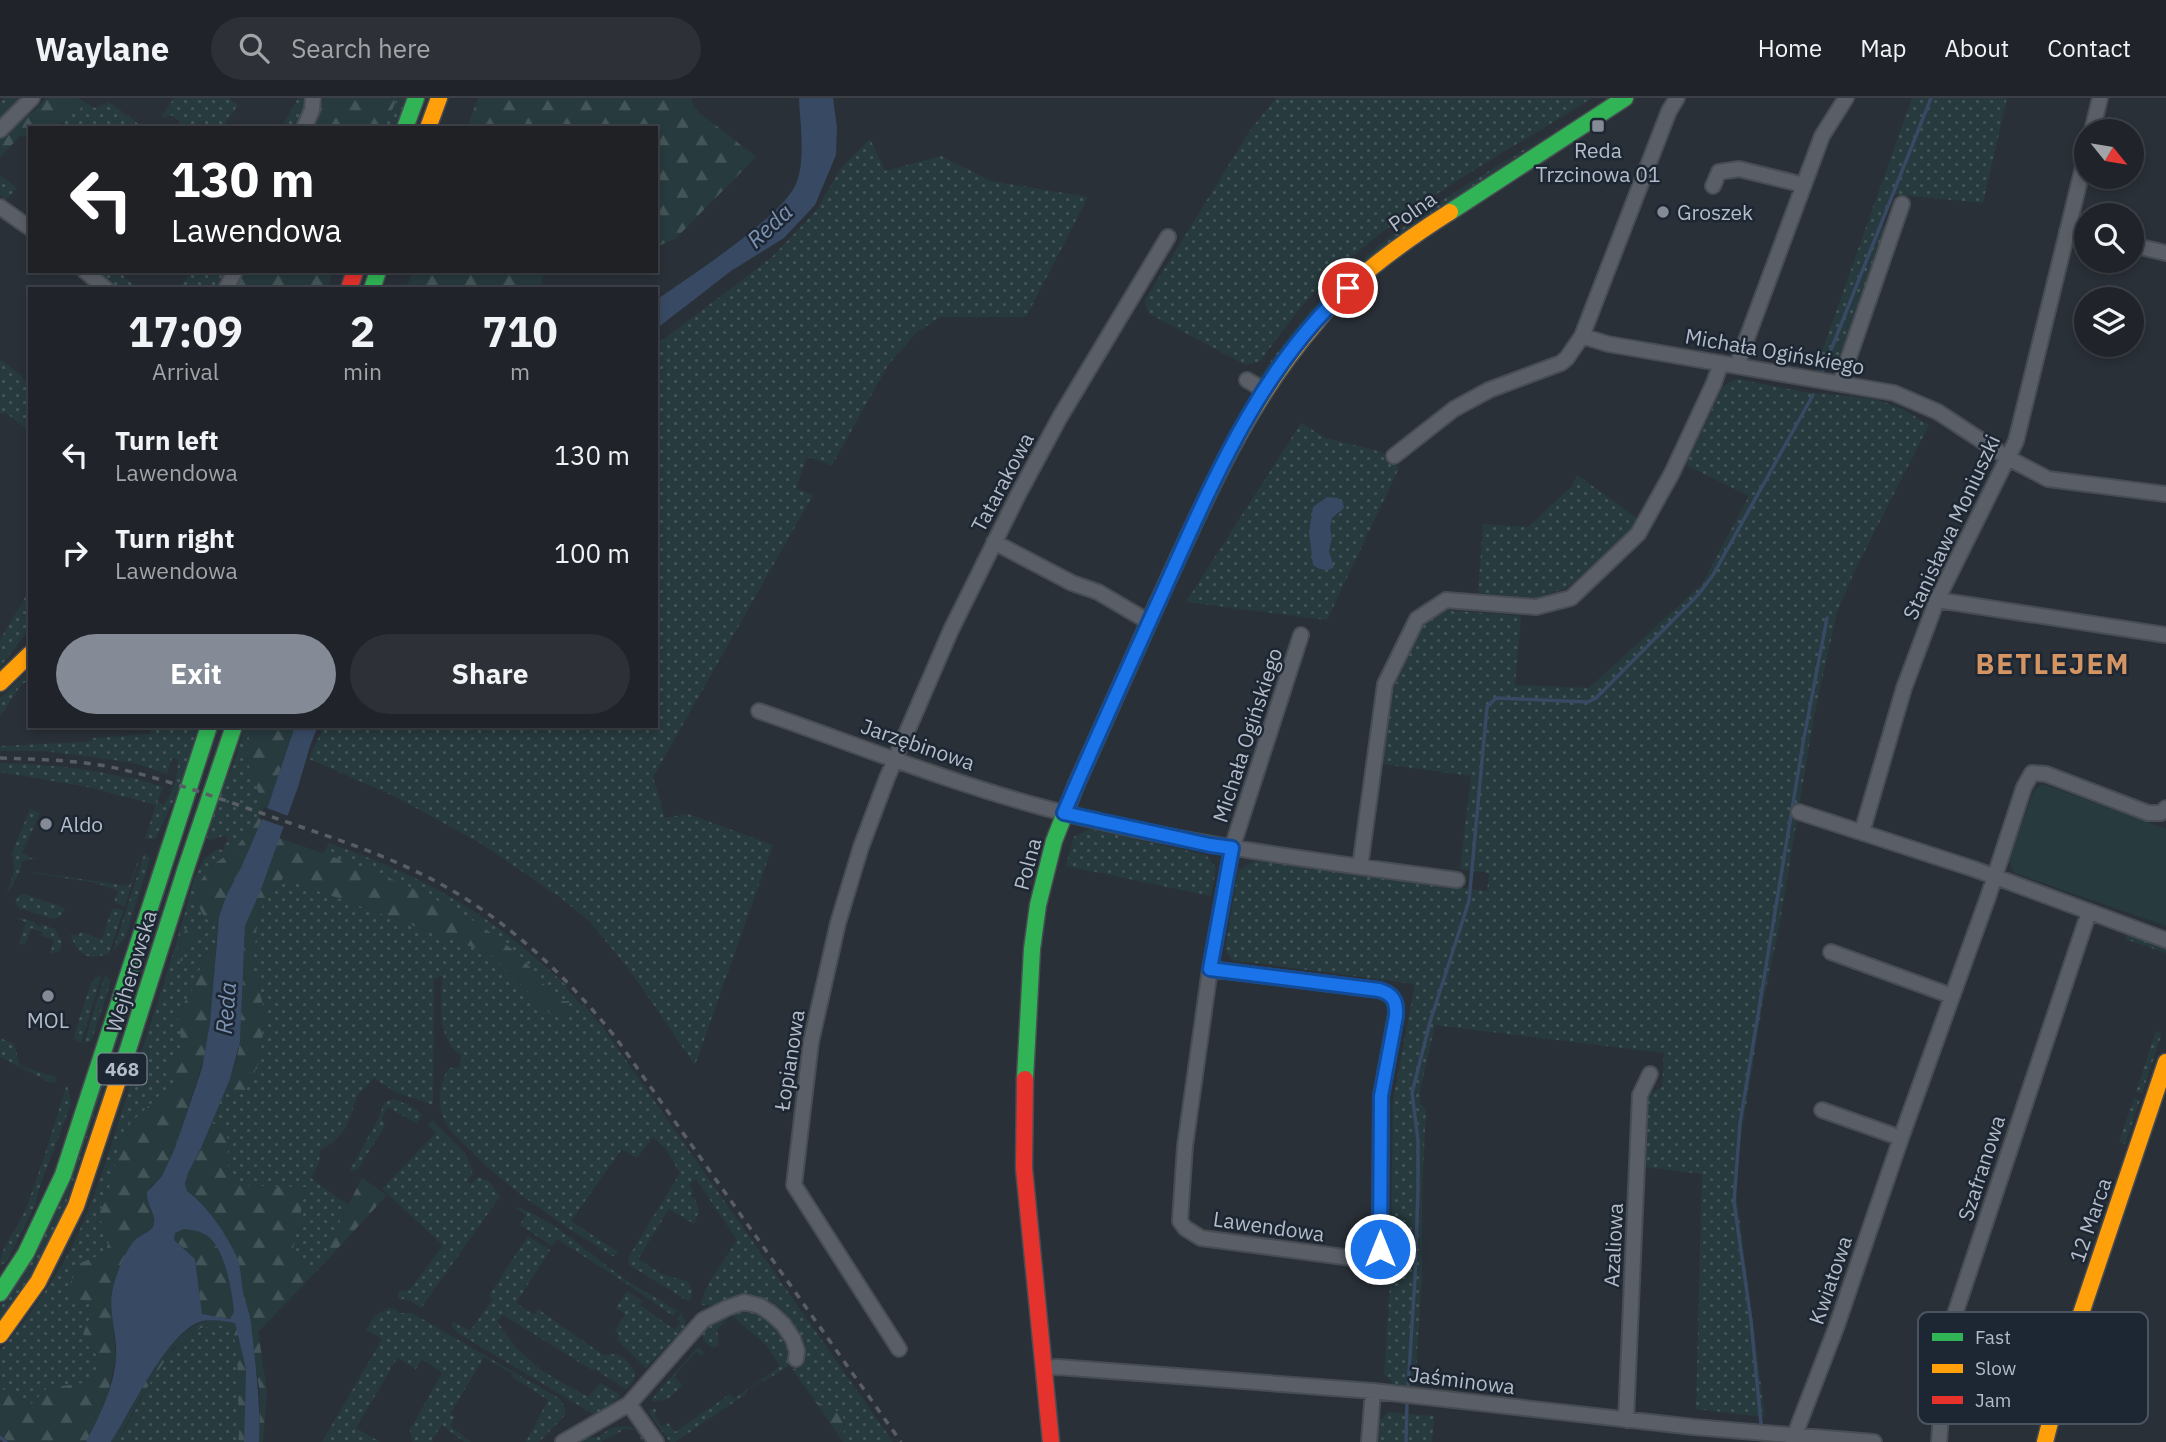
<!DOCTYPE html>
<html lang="en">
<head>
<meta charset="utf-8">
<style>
	:root { --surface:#20242a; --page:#2d3036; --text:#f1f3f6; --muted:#a2a4a8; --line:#3d4147; --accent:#848b96 }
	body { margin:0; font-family:"IBM Plex Sans",sans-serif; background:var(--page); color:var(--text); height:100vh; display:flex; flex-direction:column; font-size:26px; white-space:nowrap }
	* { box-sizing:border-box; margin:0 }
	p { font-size:23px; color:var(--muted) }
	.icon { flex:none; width:38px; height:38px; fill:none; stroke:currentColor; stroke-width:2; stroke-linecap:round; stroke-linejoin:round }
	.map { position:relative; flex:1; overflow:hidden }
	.sheet { position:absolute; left:28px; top:189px; width:630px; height:441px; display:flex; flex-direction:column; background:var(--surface); border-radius:0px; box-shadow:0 4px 10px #0003,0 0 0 2px var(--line) }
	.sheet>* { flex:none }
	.guide { position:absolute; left:28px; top:28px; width:630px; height:147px; border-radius:0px; box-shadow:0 4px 10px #0003,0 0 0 2px var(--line); background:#202124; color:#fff; overflow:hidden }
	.needle { width:46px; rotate:120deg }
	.controls { position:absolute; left:2074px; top:21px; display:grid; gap:14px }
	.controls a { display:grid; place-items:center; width:70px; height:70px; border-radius:50%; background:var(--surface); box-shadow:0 4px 10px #0003,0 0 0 2px var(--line); font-size:35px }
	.pin { position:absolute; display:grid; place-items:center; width:60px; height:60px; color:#fff; margin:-30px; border:4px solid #fff; border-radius:50%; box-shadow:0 2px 7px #0007 }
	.me { position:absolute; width:77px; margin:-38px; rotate:0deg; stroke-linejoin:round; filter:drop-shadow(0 0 5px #0008) }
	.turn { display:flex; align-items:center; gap:24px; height:147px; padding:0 28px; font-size:32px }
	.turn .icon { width:91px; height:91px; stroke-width:2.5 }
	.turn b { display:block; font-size:49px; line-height:60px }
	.eta { display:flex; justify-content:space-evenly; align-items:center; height:119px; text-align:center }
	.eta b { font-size:42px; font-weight:700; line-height:49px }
	.primary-button { display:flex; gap:14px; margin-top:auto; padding:14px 28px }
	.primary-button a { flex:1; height:80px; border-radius:42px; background:var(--accent); color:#fff; font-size:28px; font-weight:700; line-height:80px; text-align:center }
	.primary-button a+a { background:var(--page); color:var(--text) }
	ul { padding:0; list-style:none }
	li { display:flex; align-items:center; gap:21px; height:98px; padding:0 28px }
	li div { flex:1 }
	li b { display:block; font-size:26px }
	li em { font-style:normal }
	header { display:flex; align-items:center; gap:42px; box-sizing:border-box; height:98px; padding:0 35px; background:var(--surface); border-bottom:2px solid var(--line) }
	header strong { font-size:33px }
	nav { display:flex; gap:38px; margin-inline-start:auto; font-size:24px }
	.search { width:490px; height:63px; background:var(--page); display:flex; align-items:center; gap:18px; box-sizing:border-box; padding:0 24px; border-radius:38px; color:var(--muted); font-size:26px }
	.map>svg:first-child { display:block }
</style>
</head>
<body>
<header>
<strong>Waylane</strong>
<div class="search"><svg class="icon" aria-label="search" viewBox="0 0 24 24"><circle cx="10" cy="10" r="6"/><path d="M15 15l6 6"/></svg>Search here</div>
<nav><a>Home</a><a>Map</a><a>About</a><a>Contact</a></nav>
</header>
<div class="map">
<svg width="2166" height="1344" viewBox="0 0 2166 1344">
	<defs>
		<pattern id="grass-dots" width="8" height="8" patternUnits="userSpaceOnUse" patternTransform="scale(1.75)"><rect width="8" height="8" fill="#273a3e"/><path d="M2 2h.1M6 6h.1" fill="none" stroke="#445559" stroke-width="1.8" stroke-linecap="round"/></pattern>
		<pattern id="forest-firs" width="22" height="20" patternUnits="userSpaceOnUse" patternTransform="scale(1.75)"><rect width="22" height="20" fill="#273a3e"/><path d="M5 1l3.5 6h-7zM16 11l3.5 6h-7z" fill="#445559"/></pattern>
	</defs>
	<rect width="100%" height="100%" fill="#2a3038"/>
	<path fill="url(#grass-dots)" d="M4,0H30L0,29V4Z
		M78,0L95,10L109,4L144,30H66L67,28L61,23L68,17L83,12Z
		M174,0H228L238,7L222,30H210L203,24L196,30H179L180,23L171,17L164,20L162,18Z
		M298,0H311L300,30H281Z
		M397,0H406L395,30H385Z
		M1276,0H1592C1509,53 1419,99 1345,165L1342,164L1300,210L1260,263L1246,267L1148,215L1145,202L1251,31Z
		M1912,0H2007L1983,105L1891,96L1881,122L1886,132L1838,263L1826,273H1815Z
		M1566,25L1419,125L1264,280H1259C1296,225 1340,176 1394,136C1449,95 1509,62 1566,25Z
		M870,41L885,73L941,58L991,83L1088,99L1026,219H940L916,235L888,267L832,367L807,359L796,390L813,397L653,679L665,720L688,716L773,747L695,967L631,874L590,824L561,800L482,746L394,698L309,661L324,628H656V247L771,160L816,113L841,70Z
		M0,77L17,90L6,102L0,97Z
		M94,173H118L138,191H114Z
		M192,173H228L220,191H178Z
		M0,261L30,285V333L6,315H0Z
		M1736,281L1805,294L1876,301L1904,312L1929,327L1854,474L1837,514L1814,618L1779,830L1762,909L1750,984L1734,1079L1765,1319L1696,1311L1702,1076L1644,1069L1647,997L1662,989L1664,955L1435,927L1420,992V1006L1426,1011L1422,1093V1175L1415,1290L1374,1287L1393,1285L1384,1276L1391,1172L1393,1002L1415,886L1232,862L1225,851L1238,773L1254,763L1487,793L1489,775L1460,771L1471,678L1383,666L1393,592L1423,527L1445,512L1521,518L1515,587L1589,590L1702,486L1749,398L1686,367L1723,288Z
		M1301,325L1326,340L1382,354L1399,370L1327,522L1186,504Z
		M1577,377L1637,420L1631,431L1567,490L1535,500L1478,495L1483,426L1528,429L1571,389Z
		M30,491V530L0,569V542Z
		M30,572V581L21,587L0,619V600Z
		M153,628H198L180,689L155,741H145L156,707L88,689L0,674V665C43,666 86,670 128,680L131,679L163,689L157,704L164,707C174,691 178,679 178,661L172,660L167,676L141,667L115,662L43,653H0V648L86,644L91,643L92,640L150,636Z
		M245,628H250L247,661L262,705L256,724L234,752L211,767L205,820L218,828L216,847L205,856L194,889L177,916L182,947L177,986L159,998L108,1094L98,1119L111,1137L105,1155L80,1166L65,1196L96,1207L83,1236L101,1264L92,1284L47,1290L32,1306L0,1290V1253C25,1224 48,1191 67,1158C97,1102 113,1038 133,979C155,913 177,848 194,781L204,761L217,751L223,752L225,746L228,744L226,737L210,742L207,740L221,690L233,668Z
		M30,711L40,715L22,755L33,761L37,758L35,761L22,763L20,773L6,799L14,773L13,759L11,758Z
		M1090,731L1206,757L1216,770L1211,798L1066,768L1074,739Z
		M329,745C380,763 429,784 475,814C508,835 538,862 567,888L566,890L582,908L584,907L604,931L893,1344H844L843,1316L815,1303L792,1271L800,1270L802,1263L765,1209L700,1207L708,1186L737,1142L696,1081L689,1086L693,1093L691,1098L695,1101L699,1113L694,1126L669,1111L638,1161L662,1176L688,1184L692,1192L691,1202L688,1203L629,1167L628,1160L680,1075L666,1051L653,1039L637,1060L622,1051L571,1123L618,1154L615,1158H612C561,1125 510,1094 468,1050C460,1041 448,1033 444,1021C437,1004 439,984 449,970H459L461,958C435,936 442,909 442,878L434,881L433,1007L395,994L374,980L357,998L347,1028L334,1044L320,1052L319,1065L311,1080L348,1107L330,1145L327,1162L312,1178L293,1151L229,1087L227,1034L211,1024L226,991L246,992L265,914L253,869L258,814L283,780L491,856L553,919L557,903C544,887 531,868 515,854C458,805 392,781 323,756Z
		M142,752L125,808L114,804L118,793L96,785L33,775V774L129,788Z
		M145,754L150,761L125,840L113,853Z
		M23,796L63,809L65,811C62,817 60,820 53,821L19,810L15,805L19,797Z
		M119,810L123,813L109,856C86,862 79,858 70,836L77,838L81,834L102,841L112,811Z
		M21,820L36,825L35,827L40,829L41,826L55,831L62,845L60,853L50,856L54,842L41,838L42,834L31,830L25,847L19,845L26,824L16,821Z
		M2128,833L2166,847V855L2125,841Z
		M102,876L81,945L75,941L74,937L91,885L95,880Z
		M105,877L111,883L93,938L91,943L84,945Z
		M2156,933L2162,935L2142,996L2136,994Z
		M0,940L14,946L20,968L56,979V984L51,985L0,959Z
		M109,971L65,1108L37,1169L0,1226V1208L15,1186Z
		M67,986L71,1006L39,1091L36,1105L7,1163L0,1168C0,1147 19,1130 26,1110C42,1069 54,1027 67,986Z
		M2134,1000L2140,1002L2125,1046L2119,1044Z
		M395,1001L416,1011L422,1017L417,1026L388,1009L382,1020L385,1028L358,1071L352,1073L350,1072L377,1023L385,1004Z
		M432,1022L465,1055L473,1072L468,1083L470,1087L478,1079L490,1084L502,1101L499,1100L421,1210L411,1203L398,1200L399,1192L409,1193L443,1147L382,1091L436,1035L428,1027Z
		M514,1109C543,1113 600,1164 626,1182C643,1193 661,1202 677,1213L673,1218L624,1184L557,1141L552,1148L520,1127L526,1117Z
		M528,1138L550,1152L516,1205L534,1217L538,1211L603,1257L617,1256L627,1263L635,1274L634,1282L626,1291L594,1271L592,1272L503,1217L497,1223L516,1250L542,1273L588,1299L601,1285L619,1296V1299L605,1312L599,1316H593L458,1235L452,1228L453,1224L470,1233L493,1201L489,1198Z
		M627,1193L642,1203L640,1207L675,1232L680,1224L677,1221L681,1215L685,1222V1229L646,1270L617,1242L619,1236L615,1233L625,1216L616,1210Z
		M755,1208L788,1238L793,1260L789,1267L764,1284L762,1282L745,1294L746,1296L675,1344H670L649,1315L650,1311H656L655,1319L662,1329L668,1325L675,1334L730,1296L734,1301L780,1268L766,1247L731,1217L717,1232L719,1247L713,1250L705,1244L702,1237C718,1217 729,1209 755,1208Z
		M390,1210L396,1211L399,1215H412L560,1301L565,1310V1317L539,1344H526L548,1302L512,1279L513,1276L484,1259L450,1316L455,1319L450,1328L471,1344H464L442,1327L432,1341L433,1344H413L410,1332L442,1275L422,1261L416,1271L397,1260L356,1330L380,1344H322L382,1241L366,1232L375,1217Z
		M231,1227L237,1251L239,1336L238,1344H117C142,1306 157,1254 199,1232C208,1227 222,1228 231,1227Z
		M697,1250H700L704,1255L702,1258L696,1254L674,1278L682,1287C673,1298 667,1304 653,1303L652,1301Z
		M1389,1314L1434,1318L1432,1344H1377L1379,1323Z
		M627,1328C637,1331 643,1335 648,1344H643L635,1332L625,1331L601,1344H578L584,1340L598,1339L611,1330Z"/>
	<path fill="url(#forest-firs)" d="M46,0H78L83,12L68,17L54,30H30V42L21,37L0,59V37L35,12Z
		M324,0H397L385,30H308Z
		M478,0H691L695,11L756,59L675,141L656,149V30H467Z
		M238,173H333L327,191H229Z
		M413,173H554L542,179V191H406Z
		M250,628H295L268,708L239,774L227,796L218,828L205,820L196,803L197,788L211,768L234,752L256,724L262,705L247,661Z
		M279,740C361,769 449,796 515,854C531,868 544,887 557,903H569V916L553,919L491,856L283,780L258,814L253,869L265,914L260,962L246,992L226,991L236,964L240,944L245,828Z
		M195,827L199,835L187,851L182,863L176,862C175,852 183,840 186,830Z
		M216,847L213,903L206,954L175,1050L162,1078L150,1089L148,1104L154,1118V1126L149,1133L138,1139L115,1182L111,1199L116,1259L106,1305L86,1344H9L0,1336V1290L32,1306L47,1290L92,1284L101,1265L83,1236L95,1207L65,1196L80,1165L105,1155L111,1137L98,1119L108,1094L124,1031L159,998L177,986L168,967L182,947L177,916L194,889L205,856Z
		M211,1024L227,1034L229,1087L306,1089L293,1151L312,1178L258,1234L267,1292L263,1344H259L260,1295L252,1246L251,1224L245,1206L239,1166L236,1158L218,1127L185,1091L189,1073L201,1050Z
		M362,1080L387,1097L327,1162L329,1145Z
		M185,1131C191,1132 200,1133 206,1137C225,1150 232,1193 234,1214L230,1221L202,1217L196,1182L195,1163L190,1156L174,1142L175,1135Z
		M221,1223L235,1224L246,1271L244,1344H238L239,1336L237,1251L231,1227L201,1230L173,1250L141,1299L117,1344H111C134,1309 160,1243 199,1225C205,1222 214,1223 221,1223Z
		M815,1303L843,1316L844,1344H843Z"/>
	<path fill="#273a3e" d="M2043,686L2166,731V828L2014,775L2008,763L2034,692Z"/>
	<path fill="#384963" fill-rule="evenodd" d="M799,0H833L837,30L836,57L815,107L784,140L731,173L656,231V202C689,179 782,119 796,86C806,61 800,26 799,0Z
		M1327,399L1338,400L1343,405L1344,410L1332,420L1330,429L1332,441L1329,453L1334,469C1328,474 1319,472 1313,467L1309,434L1313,409Z
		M295,628H318L310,648L298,689L260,794L245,828L240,944L230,981L201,1050L189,1073L185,1086L187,1093C207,1108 225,1134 236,1157C241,1168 241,1182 243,1194C245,1204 250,1215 251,1225C255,1265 261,1304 259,1344H244L246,1271L235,1225C225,1223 213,1221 202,1223C167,1233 131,1314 111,1344H86C101,1315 118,1282 116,1248C115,1230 108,1208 113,1190C115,1179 127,1149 135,1142C141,1136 153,1134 154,1125C156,1116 146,1106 147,1094L162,1078L175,1050L202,970L210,925L219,819L227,796L239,774L268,708ZM184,1131C192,1132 200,1133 206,1137C225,1149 232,1193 234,1214L230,1221L202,1216L195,1161L174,1142L175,1135Z"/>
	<path fill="#2a3038" d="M264,709L291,719L287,730L259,720Z"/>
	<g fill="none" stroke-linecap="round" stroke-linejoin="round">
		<path stroke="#384963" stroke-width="3.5" d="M1823,272L1931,0
			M1408,1290L1415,1179L1418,1092V1043L1412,995L1430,924L1469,803L1487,609L1496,600L1588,604L1596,600L1698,497L1713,477L1813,297
			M1761,1326L1751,1223L1734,1104L1740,1025L1803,645L1827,520
			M0,1339L6,1344
			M1406,1344L1407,1302"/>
		<defs>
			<path id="street" d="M304,30L312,12L313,0
				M0,32L32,0
				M2092,33L2100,0
				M1713,88L1719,74L1739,71L1804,87
				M0,109L30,130
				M2067,133L2086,137
				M2132,147L2166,155
				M85,173L106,191
				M226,191L235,173
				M1582,238L1608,246L1894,295L1938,314L2008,360L2048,381L2166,396
				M1737,267L1822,38L1846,0
				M1247,282L1264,292
				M1840,285L1902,106
				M1394,358L1454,311L1489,292L1561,265L1567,260L1582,238L1669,13L1677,0
				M994,444L1072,485L1098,494L1149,524
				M1937,502L2166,537
				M759,613C854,646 948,684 1045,710C1180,746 1318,763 1457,782
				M1799,714L1974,771L2166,842
				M1862,734L1904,590L1937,502L2016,343L2086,57
				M1360,769L1385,586L1417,521L1446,502L1536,509L1571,500L1638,436L1672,375L1714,285L1721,265
				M1831,854L1952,898
				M1210,871L1379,892C1393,896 1397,903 1396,917L1381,998L1380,1151L1375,1155L1359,1161L1201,1140L1185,1130L1180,1123L1185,1048Z
				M1210,871L1232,750L1301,537
				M1822,1012L1901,1040
				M899,1251L794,1087L811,944L838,825L861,749L887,680L951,532L1018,397L1060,319L1168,139
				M1044,1270L1058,1269L1373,1293L1694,1329L1874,1344
				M629,1306L656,1344
				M1626,1322L1640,997L1650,976
				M563,1344L629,1306L703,1222L727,1210L744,1204L760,1208L772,1216L783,1226L793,1241L797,1253L796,1261
				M1369,1344L1373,1293
				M1792,1344L1836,1230L1901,1040L1988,799L2024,689L2032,675L2046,676L2148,715H2161L2166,710
				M1939,1344L1947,1240L2089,814"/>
			<path id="fast" d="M405,30L416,0
				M1450,114L1625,0
				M372,191L378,173
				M124,964L186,770L234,628
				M1025,981L1032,851L1038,807L1054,743L1076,687L1158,504
				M0,1195L26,1155L63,1077L209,628"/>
			<path id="slow" d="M428,30L439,0
				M1158,504C1203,406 1244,308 1315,226C1324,215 1333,203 1343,194C1376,164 1412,138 1450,114
				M0,585L30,556
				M0,1237L38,1184L76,1108L124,964
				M2045,1344L2068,1254L2166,964"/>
			<path id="jam" d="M349,191L355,173
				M1025,981L1024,1070L1051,1344"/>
		</defs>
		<use href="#street" stroke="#484c53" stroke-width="18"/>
		<use href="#fast" stroke="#484c53" stroke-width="19"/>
		<use href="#slow" stroke="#484c53" stroke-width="19"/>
		<use href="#jam" stroke="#484c53" stroke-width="19"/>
		<use href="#street" stroke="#5a5e66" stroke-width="14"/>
		<use href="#fast" stroke="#30b455" stroke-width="16"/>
		<use href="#slow" stroke="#ff9f0a" stroke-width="16"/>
		<use href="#jam" stroke="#e5322d" stroke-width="16"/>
		<path stroke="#595d64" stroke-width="3.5" stroke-dasharray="7 7" stroke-linecap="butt" d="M0,660C35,661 71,662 106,668C160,679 212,698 264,716C314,734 365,749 413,772C495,810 560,870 616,940L901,1344"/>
	</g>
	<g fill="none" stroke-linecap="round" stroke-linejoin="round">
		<defs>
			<path id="route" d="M1348,190C1261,269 1214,381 1166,487C1132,562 1097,638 1064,715L1210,747L1232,750L1210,871L1379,892C1393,896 1397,903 1396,918L1381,998L1380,1151"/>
		</defs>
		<use href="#route" stroke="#114b97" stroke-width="18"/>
		<use href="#route" stroke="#1a73e8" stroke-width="12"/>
	</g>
	<g fill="#848b96" stroke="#1d2633" stroke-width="2.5">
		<rect x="1591" y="21" width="14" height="14" rx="3.5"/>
		<circle cx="1663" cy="114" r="7"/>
		<circle cx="46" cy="726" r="7"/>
		<circle cx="48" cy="898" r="7"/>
	</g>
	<g text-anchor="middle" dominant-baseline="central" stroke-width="5" stroke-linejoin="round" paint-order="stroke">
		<rect fill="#1d2633" stroke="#878f9c" stroke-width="2" x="97.5" y="955.5" width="49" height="31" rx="5"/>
		<g font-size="19" font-weight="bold" fill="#b4bcc9">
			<text x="122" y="971">468</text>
		</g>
		<g font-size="21" fill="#b4bcc9" stroke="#1d2633">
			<text x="1598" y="52">Reda<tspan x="1598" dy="24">Trzcinowa 01</tspan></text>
			<text x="1677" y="114" text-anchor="start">Groszek</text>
			<text x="60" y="726" text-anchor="start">Aldo</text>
			<text x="48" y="922">MOL</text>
		</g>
		<g font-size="21" fill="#b4bcc9" stroke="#1d2633">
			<text transform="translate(1412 113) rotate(-35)">Polna</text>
			<text transform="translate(1775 253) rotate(10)">Michała Ogińskiego</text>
			<text transform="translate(1002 384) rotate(-62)">Tatarakowa</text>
			<text transform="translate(1951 429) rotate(-65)">Stanisława Moniuszki</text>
			<text transform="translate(1247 637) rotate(-72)">Michała Ogińskiego</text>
			<text transform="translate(918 646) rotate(19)">Jarzębinowa</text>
			<text transform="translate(1027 766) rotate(-75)">Polna</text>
			<text transform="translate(131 873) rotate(-73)">Wejherowska</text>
			<text transform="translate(789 962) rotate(-81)">Łopianowa</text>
			<text transform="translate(1981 1070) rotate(-72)">Szafranowa</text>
			<text transform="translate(2090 1122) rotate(-71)">12 Marca</text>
			<text transform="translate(1269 1128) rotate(8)">Lawendowa</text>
			<text transform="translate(1613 1147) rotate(-87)">Azaliowa</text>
			<text transform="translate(1830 1182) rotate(-71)">Kwiatowa</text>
			<text transform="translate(1462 1282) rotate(7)">Jaśminowa</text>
		</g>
		<g font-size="23" font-style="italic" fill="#7c92b1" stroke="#1d2633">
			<text transform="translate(769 127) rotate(-43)">Reda</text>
			<text transform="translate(225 910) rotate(-85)">Reda</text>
		</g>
		<g font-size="28" font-weight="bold" letter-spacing="2" fill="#d59563" stroke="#1d2633">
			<text x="2053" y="565">BETLEJEM</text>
		</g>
	</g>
	<rect x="1918" y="1214" width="230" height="112" rx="10" fill="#1d2633" stroke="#4a5360" stroke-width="2"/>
	<rect x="1932" y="1235" width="31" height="8" fill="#30b455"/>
	<rect x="1932" y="1266" width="31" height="9" fill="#ff9f0a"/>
	<rect x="1932" y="1298" width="31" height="8" fill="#e5322d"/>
	<g font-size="19" fill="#b4bcc9">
		<text x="1975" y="1246">Fast</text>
		<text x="1975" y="1277">Slow</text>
		<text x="1975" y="1309">Jam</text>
	</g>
</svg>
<div class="controls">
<a><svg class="needle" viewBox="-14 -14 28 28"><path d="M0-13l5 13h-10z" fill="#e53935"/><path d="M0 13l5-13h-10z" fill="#a2a4a8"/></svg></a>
<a><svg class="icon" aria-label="search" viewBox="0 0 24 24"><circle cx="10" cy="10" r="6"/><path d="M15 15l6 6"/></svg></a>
<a><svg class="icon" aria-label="layers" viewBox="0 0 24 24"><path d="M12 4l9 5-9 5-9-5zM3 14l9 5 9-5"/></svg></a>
</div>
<div class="pin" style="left:1348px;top:190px;background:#d93025"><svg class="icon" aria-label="arrive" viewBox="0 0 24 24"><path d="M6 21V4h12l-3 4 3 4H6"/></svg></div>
<svg class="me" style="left:1380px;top:1151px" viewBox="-20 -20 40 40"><circle r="17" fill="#1a73e8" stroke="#fff" stroke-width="3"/><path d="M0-11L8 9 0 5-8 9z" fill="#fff"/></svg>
<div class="guide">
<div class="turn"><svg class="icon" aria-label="left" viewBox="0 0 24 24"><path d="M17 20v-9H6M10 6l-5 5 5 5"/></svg><div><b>130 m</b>Lawendowa</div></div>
</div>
<section class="sheet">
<div class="eta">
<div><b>17:09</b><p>Arrival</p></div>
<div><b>2</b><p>min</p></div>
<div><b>710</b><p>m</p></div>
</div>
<ul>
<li><svg class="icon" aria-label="left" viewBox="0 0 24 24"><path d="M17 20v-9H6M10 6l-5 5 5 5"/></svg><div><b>Turn left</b><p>Lawendowa</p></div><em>130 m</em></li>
<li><svg class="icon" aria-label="right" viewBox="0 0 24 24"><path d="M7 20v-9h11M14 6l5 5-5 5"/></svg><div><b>Turn right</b><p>Lawendowa</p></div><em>100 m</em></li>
</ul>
<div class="primary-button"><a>Exit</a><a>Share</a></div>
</section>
</div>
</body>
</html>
